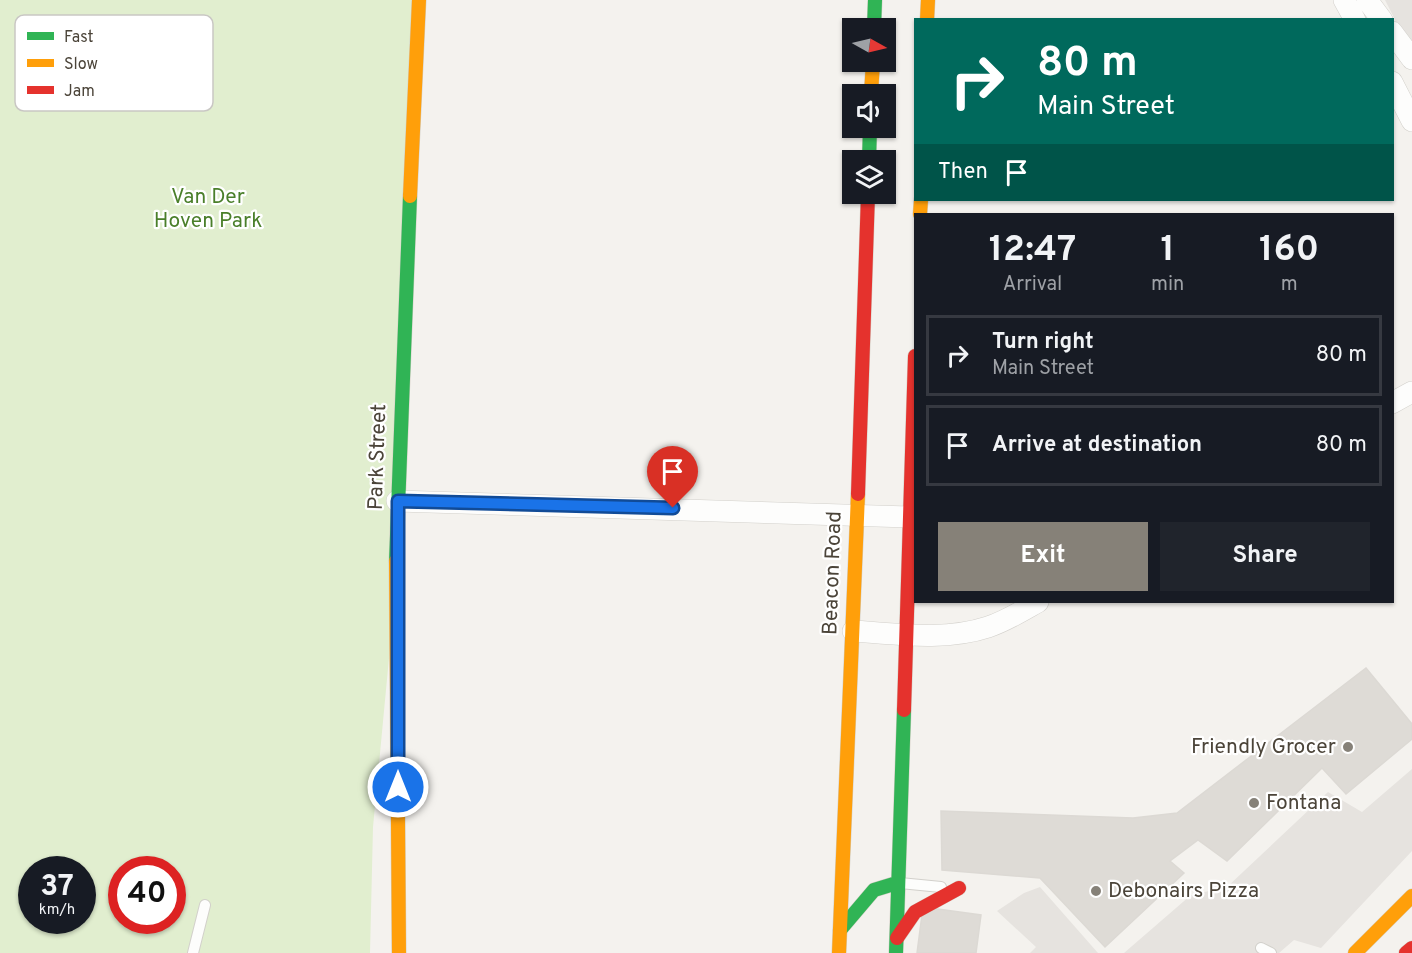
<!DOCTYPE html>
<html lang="en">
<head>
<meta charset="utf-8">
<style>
	:root { --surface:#171b24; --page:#20242c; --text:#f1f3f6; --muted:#9ea1a6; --line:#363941; --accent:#868178 }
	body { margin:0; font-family:Overpass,sans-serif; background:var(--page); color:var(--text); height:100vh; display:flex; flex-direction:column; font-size:22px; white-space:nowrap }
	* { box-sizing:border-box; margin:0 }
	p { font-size:20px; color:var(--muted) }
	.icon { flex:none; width:33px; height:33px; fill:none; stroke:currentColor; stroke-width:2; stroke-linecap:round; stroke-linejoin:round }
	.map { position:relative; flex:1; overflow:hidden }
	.panel { position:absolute; left:914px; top:213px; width:480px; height:390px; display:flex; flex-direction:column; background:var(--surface); border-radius:0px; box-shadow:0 2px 4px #0004 }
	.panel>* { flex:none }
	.guide { position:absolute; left:914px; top:18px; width:480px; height:183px; border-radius:0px; box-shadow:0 2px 4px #0004; background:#00695c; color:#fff; overflow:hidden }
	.needle { width:39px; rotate:98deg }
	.fabs { position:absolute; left:842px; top:18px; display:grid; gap:12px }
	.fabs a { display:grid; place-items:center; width:54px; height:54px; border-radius:0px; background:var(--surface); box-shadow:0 2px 4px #0004; font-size:30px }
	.speed { position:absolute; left:18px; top:856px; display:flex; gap:12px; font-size:30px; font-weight:700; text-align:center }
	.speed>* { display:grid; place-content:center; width:78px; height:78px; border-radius:50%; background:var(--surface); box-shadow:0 2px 4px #0004; line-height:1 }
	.speed small { font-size:15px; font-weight:400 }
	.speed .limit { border:9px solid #d22; background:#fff; color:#111 }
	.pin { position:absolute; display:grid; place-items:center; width:51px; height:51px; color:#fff; margin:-62px -26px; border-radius:50% 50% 50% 0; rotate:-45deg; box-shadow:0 0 6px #0007 }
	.pin .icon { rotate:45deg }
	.me { position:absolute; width:66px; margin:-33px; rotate:0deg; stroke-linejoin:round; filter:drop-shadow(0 0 4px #0008) }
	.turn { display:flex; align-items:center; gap:21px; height:126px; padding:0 24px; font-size:27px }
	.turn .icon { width:78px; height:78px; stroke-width:2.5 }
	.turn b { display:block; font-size:42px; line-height:51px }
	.then { display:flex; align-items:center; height:57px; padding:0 24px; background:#0003; gap:12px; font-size:22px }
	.eta { display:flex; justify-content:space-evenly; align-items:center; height:102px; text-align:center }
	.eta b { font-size:36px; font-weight:700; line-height:42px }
	.primary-button { display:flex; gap:12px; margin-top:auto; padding:12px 24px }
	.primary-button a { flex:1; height:69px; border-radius:0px; background:var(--accent); color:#fff; font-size:24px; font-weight:700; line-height:69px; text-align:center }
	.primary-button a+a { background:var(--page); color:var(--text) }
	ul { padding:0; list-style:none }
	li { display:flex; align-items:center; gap:18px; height:81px; margin:0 12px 9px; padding:0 12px; border:3px solid var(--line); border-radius:0px }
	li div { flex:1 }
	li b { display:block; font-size:22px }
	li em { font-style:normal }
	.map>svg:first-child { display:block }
</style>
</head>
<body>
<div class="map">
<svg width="1412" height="953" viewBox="0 0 1412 953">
	<rect width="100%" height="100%" fill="#f4f2ee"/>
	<path fill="#e1eecf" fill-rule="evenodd" d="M0,0H425L402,521L373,827L370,953H0ZM32,870H82V921H32ZM122,870H172V921H122Z"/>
	<path fill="#e6e3df" d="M1385,0H1412V53Z
		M1412,769V851L1321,948L1294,940L1279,953H1124L1191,895L1227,887L1328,792L1362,812Z
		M1040,887L1098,953H1030L1036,947L997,911L1024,893Z"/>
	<path fill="#dedbd6" stroke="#dcd9d4" stroke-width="1.5" d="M1366,668L1412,724V739L1346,794L1322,768L1227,861L1198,840L1170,861L1184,873L1105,947L1040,878L942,870L941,811L1133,818L1177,813Z
		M923,907L981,915L976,953H917Z"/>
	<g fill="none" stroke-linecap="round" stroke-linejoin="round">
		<defs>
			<path id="lane" d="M900,883L941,887
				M1261,948L1271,953
				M193,953L205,905"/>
			<path id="street" d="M1344,0L1355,20
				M1367,0L1382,20
				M1392,32L1412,59
				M1392,82L1412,121
				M1392,403L1412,392
				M397,501L909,517
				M853,631C897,634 946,641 988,627C1006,621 1022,611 1038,602"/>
			<path id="fast" d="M874,28L875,0
				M869,160L870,128
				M396,561L410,196
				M840,930L874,890L897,883
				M896,953L904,710"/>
			<path id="slow" d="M927,20L928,0
				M871,94L873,62
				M410,196L419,0
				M920,214L921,200
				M396,561L399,953
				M839,953L858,494
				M1355,953L1412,896"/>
			<path id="jam" d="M858,494L868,194
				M904,710L915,356
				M897,938L915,912L959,888
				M1406,953L1412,948"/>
		</defs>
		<use href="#lane" stroke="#d2d0cb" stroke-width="12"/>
		<use href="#street" stroke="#d2d0cb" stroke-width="22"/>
		<use href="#fast" stroke="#d3cfc5" stroke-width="15"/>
		<use href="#slow" stroke="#d3cfc5" stroke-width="15"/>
		<use href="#jam" stroke="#d3cfc5" stroke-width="15"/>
		<use href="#lane" stroke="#fdfdfc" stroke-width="10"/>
		<use href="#street" stroke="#fdfdfc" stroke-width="21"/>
		<use href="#fast" stroke="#30b455" stroke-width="14"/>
		<use href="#slow" stroke="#ff9f0a" stroke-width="14"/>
		<use href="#jam" stroke="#e5322d" stroke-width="14"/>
	</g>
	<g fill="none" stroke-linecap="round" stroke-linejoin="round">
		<defs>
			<path id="route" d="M398,787V501L673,508"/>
		</defs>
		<use href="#route" stroke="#114b97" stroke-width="15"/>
		<use href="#route" stroke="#1a73e8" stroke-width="10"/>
	</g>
	<g fill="#868178" stroke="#fff" stroke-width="2">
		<circle cx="1348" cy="747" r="6"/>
		<circle cx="1254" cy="803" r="6"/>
		<circle cx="1096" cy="891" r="6"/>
	</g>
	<g text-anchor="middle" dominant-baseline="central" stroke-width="4.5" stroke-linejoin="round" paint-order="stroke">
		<g font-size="21" fill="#4a7f2a" stroke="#fff">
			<text x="208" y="197">Van Der<tspan x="208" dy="24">Hoven Park</tspan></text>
		</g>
		<g font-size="21" fill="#4b4439" stroke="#fff">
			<text transform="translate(378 457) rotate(-88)">Park Street</text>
			<text transform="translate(833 573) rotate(-88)">Beacon Road</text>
		</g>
		<g font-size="21" fill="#4b4439" stroke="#fff" text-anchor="start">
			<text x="1336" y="747" text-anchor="end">Friendly Grocer</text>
			<text x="1266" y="803">Fontana</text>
			<text x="1108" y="891">Debonairs Pizza</text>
		</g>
	</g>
	<rect x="15" y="15" width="198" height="96" rx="9" fill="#fff" stroke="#c9c7c4" stroke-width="1.5"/>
	<rect x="27" y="32" width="27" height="8" fill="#30b455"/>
	<rect x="27" y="59" width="27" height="8" fill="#ff9f0a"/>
	<rect x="27" y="86" width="27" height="8" fill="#e5322d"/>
	<g font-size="16" fill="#4b4439">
		<text x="64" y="42">Fast</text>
		<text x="64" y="69">Slow</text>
		<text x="64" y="96">Jam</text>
	</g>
</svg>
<div class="fabs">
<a><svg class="needle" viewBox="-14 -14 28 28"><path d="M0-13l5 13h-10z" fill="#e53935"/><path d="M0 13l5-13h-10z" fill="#9ea1a6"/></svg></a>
<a><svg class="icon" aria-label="sound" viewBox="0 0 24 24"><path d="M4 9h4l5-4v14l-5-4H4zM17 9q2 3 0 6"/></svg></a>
<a><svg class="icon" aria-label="layers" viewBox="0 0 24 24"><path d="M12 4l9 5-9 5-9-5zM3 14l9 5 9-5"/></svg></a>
</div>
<div class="speed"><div>37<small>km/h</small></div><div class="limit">40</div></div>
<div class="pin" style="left:673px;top:508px;background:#d93025"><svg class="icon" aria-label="arrive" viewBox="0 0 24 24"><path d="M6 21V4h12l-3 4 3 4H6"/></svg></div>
<svg class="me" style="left:398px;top:787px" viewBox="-20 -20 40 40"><circle r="17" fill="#1a73e8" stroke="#fff" stroke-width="3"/><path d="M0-11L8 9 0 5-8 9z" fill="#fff"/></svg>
<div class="guide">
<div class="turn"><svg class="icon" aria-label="right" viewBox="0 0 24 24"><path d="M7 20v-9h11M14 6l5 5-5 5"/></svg><div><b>80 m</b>Main Street</div></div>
<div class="then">Then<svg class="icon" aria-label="arrive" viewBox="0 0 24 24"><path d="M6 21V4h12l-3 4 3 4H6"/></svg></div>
</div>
<section class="panel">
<div class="eta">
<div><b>12:47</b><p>Arrival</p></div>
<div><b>1</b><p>min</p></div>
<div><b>160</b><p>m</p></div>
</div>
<ul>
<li><svg class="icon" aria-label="right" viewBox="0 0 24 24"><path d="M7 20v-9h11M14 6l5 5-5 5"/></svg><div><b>Turn right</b><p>Main Street</p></div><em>80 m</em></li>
<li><svg class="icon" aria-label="arrive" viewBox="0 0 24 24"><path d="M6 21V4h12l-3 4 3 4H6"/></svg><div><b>Arrive at destination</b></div><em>80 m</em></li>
</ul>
<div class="primary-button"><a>Exit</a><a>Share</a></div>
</section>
</div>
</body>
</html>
